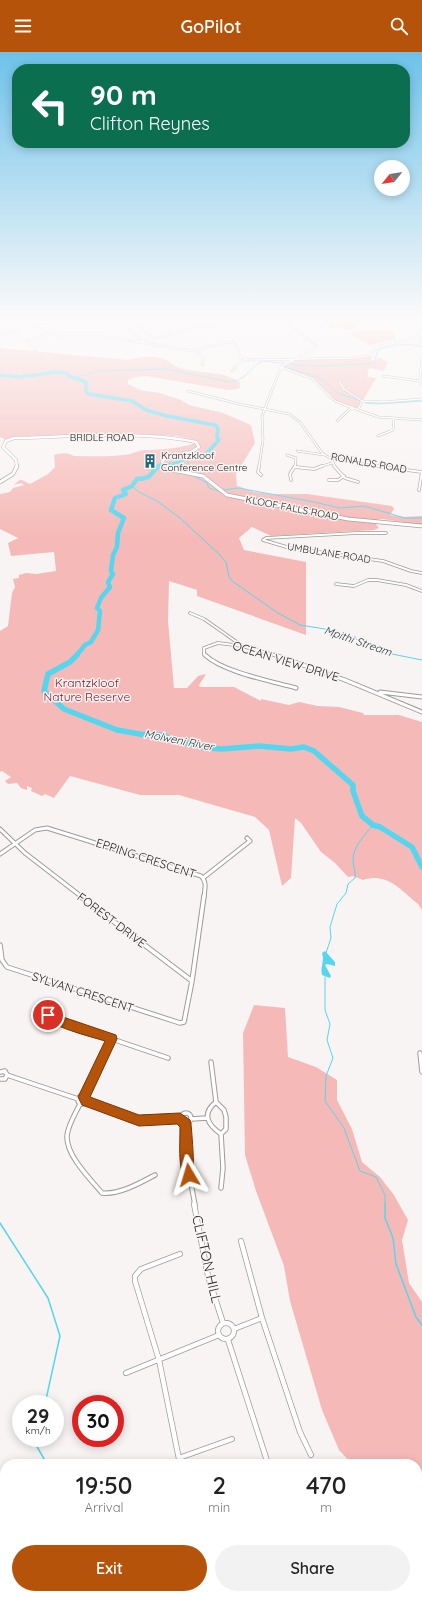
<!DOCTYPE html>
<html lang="en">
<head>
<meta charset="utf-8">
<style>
	:root { --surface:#fff; --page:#f2f2f2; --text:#222; --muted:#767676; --accent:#b45309 }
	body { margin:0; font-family:Quicksand,sans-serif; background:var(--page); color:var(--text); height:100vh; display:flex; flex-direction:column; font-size:15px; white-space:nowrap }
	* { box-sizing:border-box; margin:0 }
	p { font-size:13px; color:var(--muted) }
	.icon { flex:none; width:22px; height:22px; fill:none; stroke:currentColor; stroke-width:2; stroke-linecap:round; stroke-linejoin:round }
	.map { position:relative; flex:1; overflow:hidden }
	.drawer { position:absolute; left:0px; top:1407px; width:422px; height:140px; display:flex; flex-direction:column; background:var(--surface); border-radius:16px 16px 0 0; box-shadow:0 2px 10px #0003 }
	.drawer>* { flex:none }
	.banner { position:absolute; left:12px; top:12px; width:398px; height:84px; border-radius:16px; box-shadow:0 2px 10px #0003; background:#0b6e4f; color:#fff; overflow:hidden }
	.needle { width:26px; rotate:240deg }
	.tools { position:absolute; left:374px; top:108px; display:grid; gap:8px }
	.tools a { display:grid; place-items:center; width:36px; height:36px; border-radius:50%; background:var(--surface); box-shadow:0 2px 10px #0003; font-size:20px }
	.speed { position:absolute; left:12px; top:1343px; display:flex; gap:8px; font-size:20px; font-weight:700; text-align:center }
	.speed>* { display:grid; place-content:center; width:52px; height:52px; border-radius:50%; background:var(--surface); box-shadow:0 2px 10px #0003; line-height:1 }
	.speed small { font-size:10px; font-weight:400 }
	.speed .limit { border:6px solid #d22; background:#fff; color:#111 }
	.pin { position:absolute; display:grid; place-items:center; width:34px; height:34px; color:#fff; margin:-17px; border:2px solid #fff; border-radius:50%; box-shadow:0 1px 4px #0007 }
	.me { position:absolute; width:44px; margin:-22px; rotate:353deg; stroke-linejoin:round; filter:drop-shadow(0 0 3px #0008) }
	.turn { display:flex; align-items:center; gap:14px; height:84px; padding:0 12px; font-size:18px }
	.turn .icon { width:52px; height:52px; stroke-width:2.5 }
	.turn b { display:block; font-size:28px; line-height:34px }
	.eta { display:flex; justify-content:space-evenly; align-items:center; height:68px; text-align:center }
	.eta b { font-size:24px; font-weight:600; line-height:28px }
	.cta { display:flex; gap:8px; margin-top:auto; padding:8px 12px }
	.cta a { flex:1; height:46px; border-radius:24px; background:var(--accent); color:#fff; font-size:16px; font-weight:600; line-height:46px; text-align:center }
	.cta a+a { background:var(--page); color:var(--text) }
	header { display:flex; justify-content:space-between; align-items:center; height:52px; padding:0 12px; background:var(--accent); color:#fff; font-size:18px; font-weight:600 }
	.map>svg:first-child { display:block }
</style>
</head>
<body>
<header><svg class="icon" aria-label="menu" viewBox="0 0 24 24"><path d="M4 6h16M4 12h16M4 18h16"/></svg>GoPilot<svg class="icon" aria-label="search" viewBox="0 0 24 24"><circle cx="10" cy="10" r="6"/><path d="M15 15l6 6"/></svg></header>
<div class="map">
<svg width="422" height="1547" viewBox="0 0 422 1547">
	<rect width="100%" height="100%" fill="#f9f4f4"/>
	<path fill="#f5bab8" d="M325,268H362L365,273H354L356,276L344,278L341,275L330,276Z
		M361,279H393L396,287L370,293L350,282Z
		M0,296L127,308C138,306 150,303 161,306C167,307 172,312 177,315C197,322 222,318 240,330V335L238,337L229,338L146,324L136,325L128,328V332L140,338L160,341L181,348L189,353L223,361L251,373L255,391L236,422L237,435L238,434L254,440L272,442H307L392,454L394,457L390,463L403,465L422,464V473L382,467L376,468L375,471L379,476L374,478L271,484L252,475L239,486L244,498L306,510V583L197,544V538L169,529L168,569L174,636H187L198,624L206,622L199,633L200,635H234L261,649V647L289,653L299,650L318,654L339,655L363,661L364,663H399L422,670V858L418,852C400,838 388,820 363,828L353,824L348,825L335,811L321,800L301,771L295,766L291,826L282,834L269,778L255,765L179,743H140L70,724L54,746L45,742L42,744L31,739L32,736L27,734V738L21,736L17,731L8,732L5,729L11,725L2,719L0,720V579L8,574L12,541L15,535L13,527L19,526V523L26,521L36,522L56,519L54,500L11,504L8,491L18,486L0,477V442L10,440L13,436L24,433L21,431L14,433C22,425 20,428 30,432L48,422L55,415L54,403C62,401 67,400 74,404C91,404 107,405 124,403C131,403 138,398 145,398C163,398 181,396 199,390C179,380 142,384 120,384C90,384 60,384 30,384L11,385L6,388L0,385Z
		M372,304L371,309L380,306L388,310L384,319L369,316L367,325L376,326L358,357L335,348L314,327L282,315L296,307H354Z
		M254,953L285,956L288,1005L316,1015L337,1028V1048L352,1077L362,1110L380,1125L394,1143L408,1168L402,1188L409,1231L422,1250V1482L417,1477V1412H352L339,1398L322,1358L290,1249L284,1214L256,1139L245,1103L243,981Z"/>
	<path fill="#55d6ee" d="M325,899L335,910V914L327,912L325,913L331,924L330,926L322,923C320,914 325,910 322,901Z"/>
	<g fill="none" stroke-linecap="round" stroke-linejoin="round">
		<path stroke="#55d6ee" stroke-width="1" d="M286,313L289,316L317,325L323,328L337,341L361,349
			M74,326L99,319L167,317L229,330C250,327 248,315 263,309L310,314L367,312L374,310L378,298C392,293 406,291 420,294
			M366,351L377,352L422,349
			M188,408V420
			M194,424L207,431L209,436L219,439
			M132,434L139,440L157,449L180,466L219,502L226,510L229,525L232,529L278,561L300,573L325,577L347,583L392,602L422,608
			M223,438L238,436L314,450L340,456L364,454L405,466H422
			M326,901L331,886L330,875L337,852L346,841L348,832L355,826C356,819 353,815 353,808C353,794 365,783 373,773
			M325,925V958L330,972L327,988L333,1006L326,1024L325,1049L344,1076L360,1119L376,1125L385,1143V1153"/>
		<path stroke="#55d6ee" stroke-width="1.5" d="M385,1152V1166L393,1186L396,1212L416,1265L422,1273
			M0,1171L48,1246L60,1284L45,1352
			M38,1386L36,1393L47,1412
			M109,1542L111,1547"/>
		<path stroke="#55d6ee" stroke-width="3.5" d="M0,323L20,325L57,320L66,321L69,324L86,330V339L89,342L132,349L146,358L167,364L215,373L218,376L217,385L219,388L204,404L184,407L173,412L161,413L158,415"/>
		<path stroke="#55d6ee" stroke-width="4.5" d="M76,604L85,593L91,590L98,578L100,559L97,556L101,546L110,535L108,530L113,522L111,519L113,503L117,495L118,481L124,466L111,458L115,446L126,442L123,438L132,434L137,427C152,427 149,422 159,414"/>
		<path stroke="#55d6ee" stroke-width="5.5" d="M77,603L70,610L48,622L44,639L64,657L117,678L145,683H164L170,687L209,696L222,697L259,694L291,697L304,695L314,699L353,733V739L362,764L373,773L380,775L412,795L422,815"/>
		<defs>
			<path id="street-far4" d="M3,268L30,272L61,285H107L193,299L222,291L233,290L237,294L240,305L248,308L356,306L370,303L377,295L418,285
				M422,274L418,281L422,294
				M127,276L142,289
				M141,276L152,286
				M0,282L20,278L33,270H59L70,268
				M139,290L199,275L261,268
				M36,298L30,295L27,290L28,288L53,282
				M197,299L198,302L205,306L202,310L203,313
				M422,306L420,329L422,333
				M281,315L313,327L331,346L337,350L378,365L422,368
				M232,319L236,316L235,314L245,308
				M383,324L420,329
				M339,329L344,337L362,349
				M188,339L239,352L289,362L300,370L322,401L328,405L382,415
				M358,358L362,349L384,350L422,347
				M337,369L352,355
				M378,384L393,378L394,366
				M297,399L325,403
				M287,403L296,406L295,415
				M331,405L335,415
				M259,415L263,388L262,364L281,315L316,295L315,292L291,275L286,268
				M295,415H298
				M319,415L332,411"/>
			<path id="street-far3" d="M259,414L258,420L261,423
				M334,414L345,426L358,430
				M376,414L422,420
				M295,415L314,417L322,414
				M291,428L290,422L295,414
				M329,428H338L344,424
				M419,438L422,420
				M386,481H357L266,486L263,488L290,496L383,509L411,519L422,521
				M336,532L354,534L368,528H377L406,533L422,539
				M190,561L204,567L241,593
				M206,604L204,602V596L218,591L242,594L278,604"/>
			<path id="street-far2" d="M205,603C223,620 271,629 296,636
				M275,603L345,628L422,660
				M380,640L422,645
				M0,777L25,801L82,845
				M0,802L35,778L47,776L201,824C207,830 205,836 204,845
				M203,826L250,789L247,786"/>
			<path id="street-far1" d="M0,893L2,908L7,915L180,971L184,970L192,929L80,844
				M192,929L204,844
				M38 960a5 5 0 1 1 10 0a5 5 0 1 1-10 0Z
				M48,963L56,968L168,1006
				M420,1001L422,1020
				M211,1010L216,1050L224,1058L226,1065V1077L221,1082L223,1116L221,1136
				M0,1020L5,1019L7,1023L5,1027H0
				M7,1023L78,1047
				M78 1048a4 4 0 1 1 8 0a4 4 0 1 1-8 0Z
				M84,1045L112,987
				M86,1049L139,1068L180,1067
				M216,1050C201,1062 208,1073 221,1082
				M80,1052C75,1062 68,1073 67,1084C66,1103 90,1127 102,1141C119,1143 140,1131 155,1123
				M181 1066a5 5 0 1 1 10 0a5 5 0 1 1-10 0Z
				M191,1067L207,1066
				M185,1072L186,1105L195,1153"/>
			<path id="street" d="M194,1152L208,1224L223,1271
				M241,1189L262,1266L300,1380L311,1403
				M180,1202L141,1217L135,1224V1229L159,1308L180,1412
				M218 1279a8 8 0 1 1 16 0a8 8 0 1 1-16 0Z
				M234,1277L262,1266
				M228,1288L268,1412
				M126,1321L219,1283
				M179,1406L232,1387
				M208,1542L210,1547
				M327,1542L331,1547
				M400,1542L403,1547
				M265,1547L269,1542"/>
			<path id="secondary-far1" d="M17,415L16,408L3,395L6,389L14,386C71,385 141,378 196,390L199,395L191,400L166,405L162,410L167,415"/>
			<path id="secondary" d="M166,414L172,418L203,424L227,443L348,467L422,474
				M0,430L13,422L17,414"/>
		</defs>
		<use href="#street-far4" stroke="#9f9b9a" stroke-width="2.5"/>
		<use href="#street-far3" stroke="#9f9b9a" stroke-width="3.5"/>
		<use href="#street-far2" stroke="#9f9b9a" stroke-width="5"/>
		<use href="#street-far1" stroke="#9f9b9a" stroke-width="5.5"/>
		<use href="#street" stroke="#9f9b9a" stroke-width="6"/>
		<use href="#secondary-far1" stroke="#9f9b9a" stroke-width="3.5"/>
		<use href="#secondary" stroke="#9f9b9a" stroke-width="4.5"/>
		<use href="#street-far4" stroke="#fff" stroke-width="1.5"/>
		<use href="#street-far3" stroke="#fff" stroke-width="2"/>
		<use href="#street-far2" stroke="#fff" stroke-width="3"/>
		<use href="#street-far1" stroke="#fff" stroke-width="3.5"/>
		<use href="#street" stroke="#fff" stroke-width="4.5"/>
		<use href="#secondary-far1" stroke="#fff" stroke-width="2.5"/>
		<use href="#secondary" stroke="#fff" stroke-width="3"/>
	</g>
	<linearGradient id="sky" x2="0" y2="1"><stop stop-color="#6dc2ea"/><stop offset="0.55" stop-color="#fcfafa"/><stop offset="1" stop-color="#fcfafa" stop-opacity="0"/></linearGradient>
	<rect width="422" height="484" fill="url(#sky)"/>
	<path fill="#b45309" stroke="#753606" d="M48,958L60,964L116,983L117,987L90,1045L139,1063L180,1061L190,1068L191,1072C192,1082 195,1121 193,1127L189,1129L184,1127C178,1112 180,1092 180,1075L177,1072L139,1074L82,1053L78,1045L105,989C92,985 48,974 42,963L44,960Z"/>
	<defs>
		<symbol id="building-bare" viewBox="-9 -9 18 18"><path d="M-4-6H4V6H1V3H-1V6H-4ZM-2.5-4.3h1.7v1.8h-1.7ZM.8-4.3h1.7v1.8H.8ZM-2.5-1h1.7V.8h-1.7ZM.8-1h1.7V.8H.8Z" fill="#216977" stroke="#f9f4f4" stroke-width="2.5" paint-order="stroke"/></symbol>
	</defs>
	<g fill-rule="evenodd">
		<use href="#building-bare" x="140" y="399" width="20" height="20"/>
	</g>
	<g text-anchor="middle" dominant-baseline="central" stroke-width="3" stroke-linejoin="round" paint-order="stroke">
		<g font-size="10" fill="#242222" stroke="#f9f4f4">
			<text x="102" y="385">BRIDLE ROAD</text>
			<text transform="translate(369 411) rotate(10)">RONALDS ROAD</text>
			<text transform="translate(292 456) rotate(11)">KLOOF FALLS ROAD</text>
			<text transform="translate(329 501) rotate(9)">UMBULANE ROAD</text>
		</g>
		<g font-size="10" fill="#242222" stroke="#f9f4f4" text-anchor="start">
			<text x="161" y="403">Krantzkloof<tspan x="161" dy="12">Conference Centre</tspan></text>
		</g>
		<g font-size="11" font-style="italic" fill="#1b3136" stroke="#f9f4f4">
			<text transform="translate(358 589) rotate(19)">Mpithi Stream</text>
			<text transform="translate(179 688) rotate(11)">Molweni River</text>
		</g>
		<g font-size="12" fill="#242222" stroke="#f9f4f4">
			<text transform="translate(286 609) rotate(17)">OCEAN VIEW DRIVE</text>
			<text transform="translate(146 806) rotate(18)">EPPING CRESCENT</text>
			<text transform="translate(112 868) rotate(37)">FOREST DRIVE</text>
			<text transform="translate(83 940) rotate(18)">SYLVAN CRESCENT</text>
		</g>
		<g font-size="12" fill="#861523" stroke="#f9f4f4">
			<text x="87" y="630">Krantzkloof<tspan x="87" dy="14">Nature Reserve</tspan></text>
		</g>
		<g font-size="14" fill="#242222" stroke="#f9f4f4">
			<text transform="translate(207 1207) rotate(77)">CLIFTON HILL</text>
		</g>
	</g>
</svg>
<div class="tools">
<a><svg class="needle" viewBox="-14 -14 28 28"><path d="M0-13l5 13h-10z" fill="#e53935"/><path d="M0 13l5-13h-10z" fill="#767676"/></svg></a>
</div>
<div class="speed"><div>29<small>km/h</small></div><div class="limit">30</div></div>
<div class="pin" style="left:48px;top:963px;background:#d93025"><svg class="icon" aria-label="arrive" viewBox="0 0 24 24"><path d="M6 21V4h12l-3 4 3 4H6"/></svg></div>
<svg class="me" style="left:189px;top:1123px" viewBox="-20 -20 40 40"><path d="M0-17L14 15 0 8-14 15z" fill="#b45309" stroke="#fff" stroke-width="4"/></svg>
<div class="banner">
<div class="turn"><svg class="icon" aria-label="left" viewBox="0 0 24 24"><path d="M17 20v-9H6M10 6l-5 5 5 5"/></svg><div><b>90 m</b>Clifton Reynes</div></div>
</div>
<section class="drawer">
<div class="eta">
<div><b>19:50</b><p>Arrival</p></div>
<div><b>2</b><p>min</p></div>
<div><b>470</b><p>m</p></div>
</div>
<div class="cta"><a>Exit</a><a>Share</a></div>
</section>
</div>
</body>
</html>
